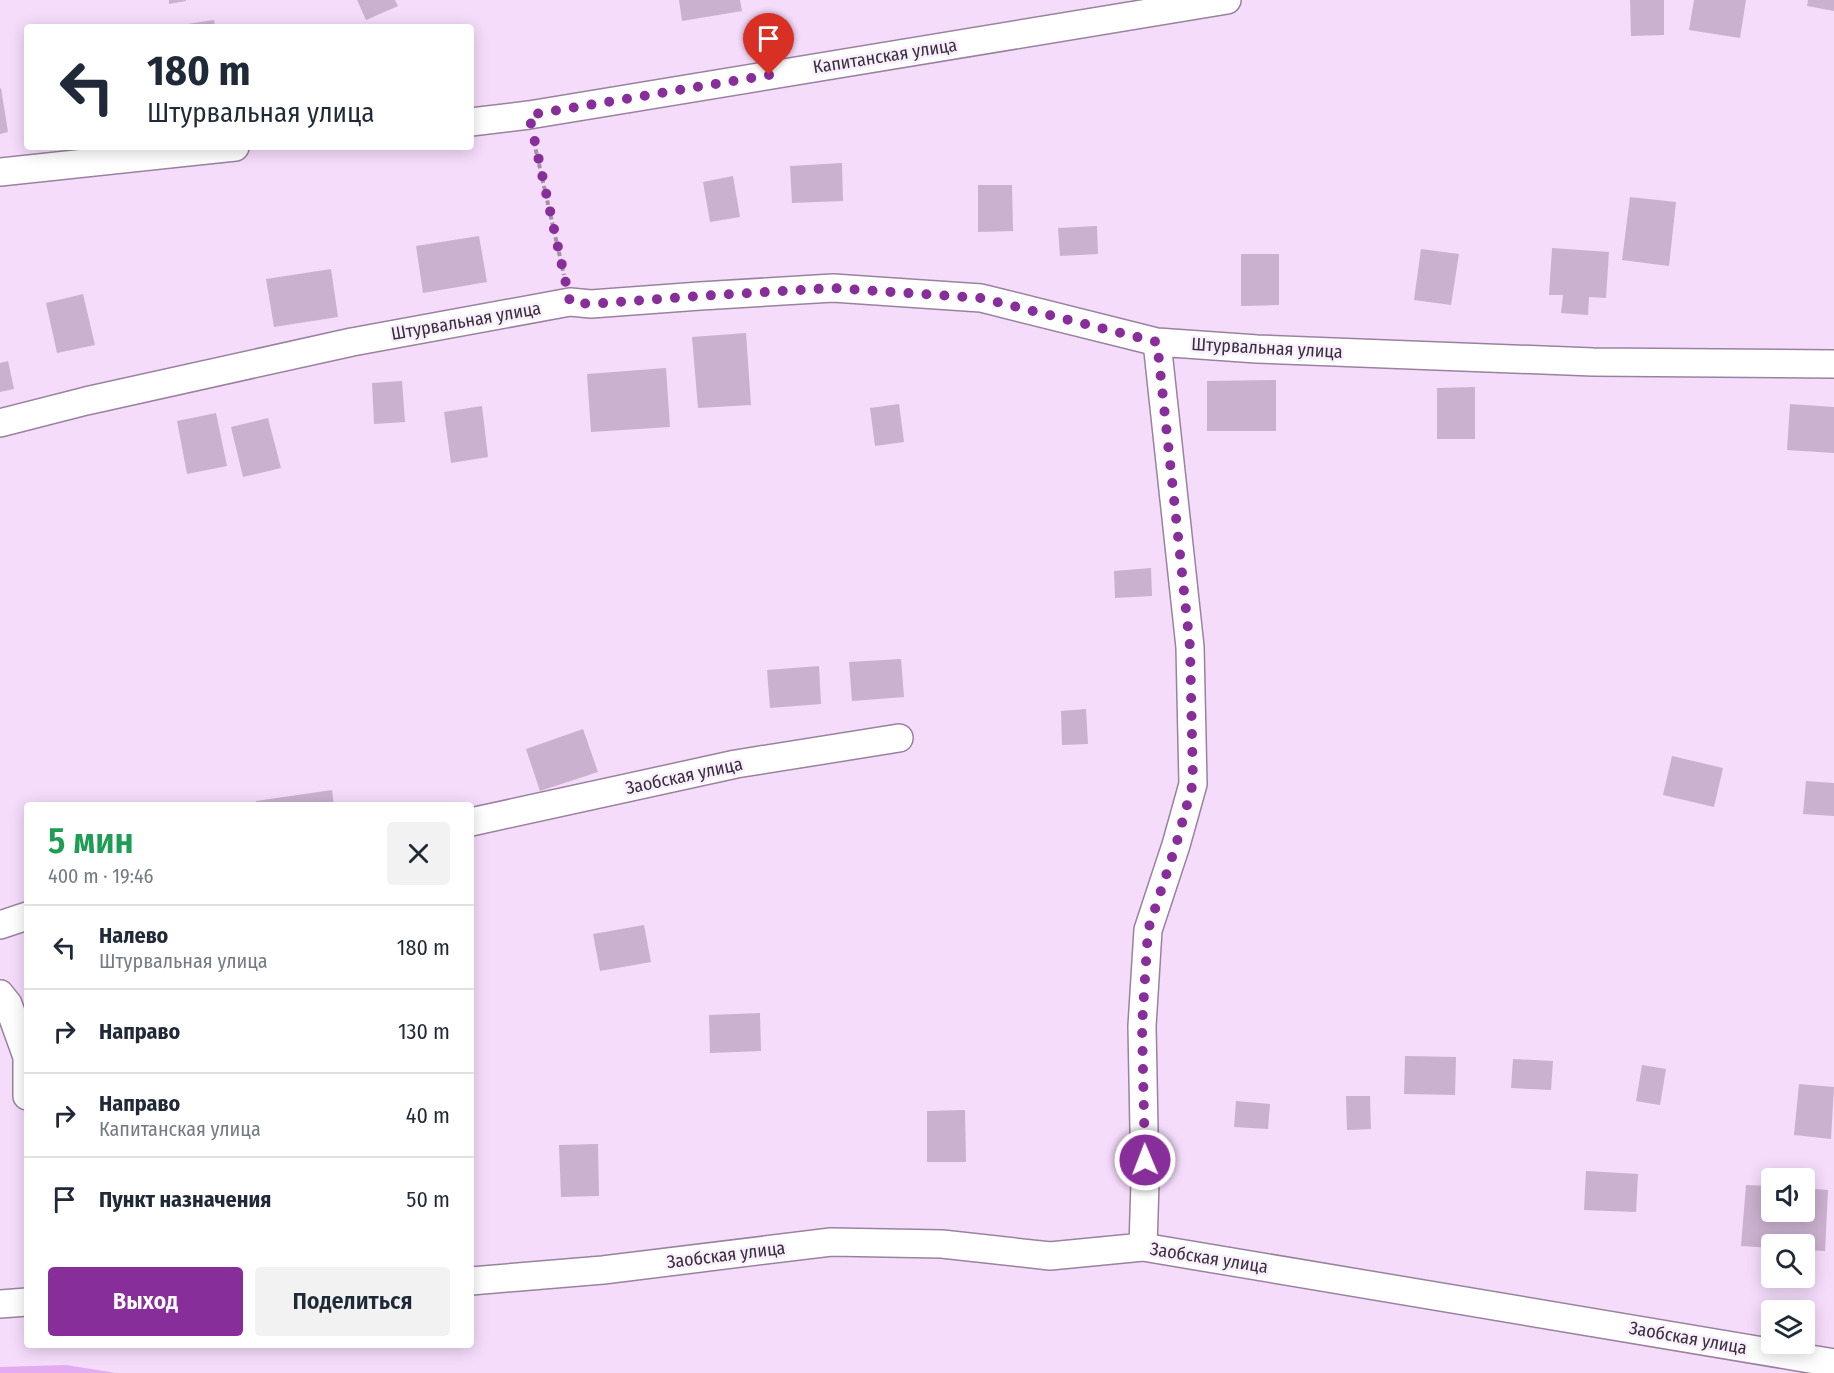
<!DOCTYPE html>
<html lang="ru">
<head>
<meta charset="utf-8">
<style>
	:root { --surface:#fff; --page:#f2f2f3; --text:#1f2937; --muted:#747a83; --line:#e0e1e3; --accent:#872e9a }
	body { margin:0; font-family:"Fira Sans Condensed",sans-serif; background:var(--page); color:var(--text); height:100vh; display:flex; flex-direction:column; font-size:22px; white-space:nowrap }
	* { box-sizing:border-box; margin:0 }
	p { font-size:20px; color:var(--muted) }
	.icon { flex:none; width:33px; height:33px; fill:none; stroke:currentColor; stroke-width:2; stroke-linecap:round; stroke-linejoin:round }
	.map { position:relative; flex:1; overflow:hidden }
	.panel { position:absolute; left:24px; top:802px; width:450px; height:546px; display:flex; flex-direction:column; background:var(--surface); border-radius:6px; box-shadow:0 3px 15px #0003 }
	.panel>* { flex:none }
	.guide { position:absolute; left:24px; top:24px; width:450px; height:126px; border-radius:6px; box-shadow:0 3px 15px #0003; background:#fff; color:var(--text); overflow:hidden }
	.controls { position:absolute; left:1761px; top:1168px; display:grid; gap:12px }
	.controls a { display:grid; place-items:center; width:54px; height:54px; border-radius:6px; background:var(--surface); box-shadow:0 3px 15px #0003; font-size:30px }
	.pin { position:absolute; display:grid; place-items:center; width:51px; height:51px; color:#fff; margin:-62px -26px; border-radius:50% 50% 50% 0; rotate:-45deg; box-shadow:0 0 6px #0007 }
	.pin .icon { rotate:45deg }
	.me { position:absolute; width:66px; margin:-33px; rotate:359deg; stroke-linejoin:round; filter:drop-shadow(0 0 4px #0008) }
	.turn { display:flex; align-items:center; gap:21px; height:126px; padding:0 24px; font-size:27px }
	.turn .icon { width:78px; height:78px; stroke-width:2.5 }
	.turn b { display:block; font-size:42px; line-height:51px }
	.round { display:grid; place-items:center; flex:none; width:63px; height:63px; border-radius:6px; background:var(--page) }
	.summary { display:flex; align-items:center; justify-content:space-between; height:102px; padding:0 24px }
	h1 { font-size:36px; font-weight:600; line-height:45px; color:#1e9e55 }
	.action { display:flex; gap:12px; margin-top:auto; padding:12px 24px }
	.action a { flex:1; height:69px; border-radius:6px; background:var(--accent); color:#fff; font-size:24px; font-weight:600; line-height:69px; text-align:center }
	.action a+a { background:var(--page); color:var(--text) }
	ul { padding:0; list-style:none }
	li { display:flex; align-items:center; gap:18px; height:84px; padding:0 24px; border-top:2px solid var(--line) }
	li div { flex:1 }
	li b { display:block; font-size:22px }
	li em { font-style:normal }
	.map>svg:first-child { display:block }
</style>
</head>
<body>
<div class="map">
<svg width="1834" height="1373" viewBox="0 0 1834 1373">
	<rect width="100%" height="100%" fill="#f5dcfb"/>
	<path fill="#e4abf0" d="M66,1365L116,1373H0V1367Z"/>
	<path fill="#cab1cf" d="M169,0H186V1L169,4Z
		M357,0H395L398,6L366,20Z
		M679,0H740L742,11L682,21Z
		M1630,0H1664V35L1631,36Z
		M1694,0H1746L1740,38L1689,30Z
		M1808,0H1834V11L1807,6Z
		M214,20L215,27H174V26Z
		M1,88L8,132L0,134V89Z
		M842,163L843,201L792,203L790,166Z
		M733,176L740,217L710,222L703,182Z
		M978,185H1012L1013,231L978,232Z
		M1630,197L1676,202L1669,266L1622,260Z
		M1097,226L1098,254L1060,256L1058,228Z
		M479,236L487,282L423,293L416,246Z
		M1552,248L1609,252L1606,298L1589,297L1588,315L1561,313L1563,295H1549Z
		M1421,249L1459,254L1451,305L1414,300Z
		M1241,254H1279V305L1241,306Z
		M331,269L338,317L274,327L266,279Z
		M83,294L95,345L57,353L46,303Z
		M746,333L751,405L698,408L692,337Z
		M8,361L14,389L0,392V363Z
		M666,368L670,427L591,432L587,374Z
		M1276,380V431H1207V381Z
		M402,381L405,422L374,424L372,383Z
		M1475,387V439H1437V388Z
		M899,404L904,442L875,446L870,408Z
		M1790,404L1834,407V453L1787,450Z
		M482,406L488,457L451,463L444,412Z
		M216,413L227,466L187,474L177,421Z
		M268,418L281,468L243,477L231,427Z
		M1151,568L1152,596L1115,598L1114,571Z
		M901,659L904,697L852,701L849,662Z
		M819,666L821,704L770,708L767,670Z
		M1086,709L1088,744L1062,745L1061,711Z
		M583,729L598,772L540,791L526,749Z
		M1672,756L1723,768L1714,807L1663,795Z
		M1806,781L1834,783V816L1803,814Z
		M332,790L334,806H256V801Z
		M644,925L651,962L600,971L593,934Z
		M760,1013L761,1051L710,1053L709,1015Z
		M1405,1056L1456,1057L1455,1095L1404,1094Z
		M1513,1059L1553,1061L1551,1090L1511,1088Z
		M1642,1065L1666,1069L1660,1105L1636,1101Z
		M1799,1084L1834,1087L1831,1139L1794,1135Z
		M1346,1096H1370L1371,1129L1347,1130Z
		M1236,1101L1270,1104L1268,1129L1234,1127Z
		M965,1110L966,1162H927V1111Z
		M598,1144L599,1196L561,1197L559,1145Z
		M1586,1171L1638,1174L1636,1212L1584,1210Z
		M1746,1185L1772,1186V1212H1804V1188L1828,1190L1825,1251L1804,1250V1245H1772V1248L1741,1246Z"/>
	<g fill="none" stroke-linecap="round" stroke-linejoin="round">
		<defs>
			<path id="minor" d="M471,122L529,115L1227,0
				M0,172L235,147
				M0,423L86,401L352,342L570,302L591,304L700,296L833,288L981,298L1157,342L1257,349L1593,362L1834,364
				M471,822L736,764L899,738
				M0,925L27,916
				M0,994L8,1004L27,1057V1096
				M1143,1247L1145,1182L1142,1026L1148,930L1176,845L1193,784L1190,647L1157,342
				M471,1281L603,1270L831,1242L942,1244L1050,1256L1143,1247L1834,1363
				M0,1304L27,1302"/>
		</defs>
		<use href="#minor" stroke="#9a829f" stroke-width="30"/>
		<path stroke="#a391a8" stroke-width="4" stroke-dasharray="4.5 3" stroke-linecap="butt" d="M534,142L564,275"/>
		<use href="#minor" stroke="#fff" stroke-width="27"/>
	</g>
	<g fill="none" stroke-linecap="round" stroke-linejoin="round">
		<path stroke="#872e9a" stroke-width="10" stroke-dasharray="0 18" d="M769,75L529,115L570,302L591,304L700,296L833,288L981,298L1157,342L1190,647L1193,783L1176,845L1148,930L1142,1026L1145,1160"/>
	</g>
	<g text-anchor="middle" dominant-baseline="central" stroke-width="5" stroke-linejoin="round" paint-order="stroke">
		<g font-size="18" fill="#382f3b" stroke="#f9effc">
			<text transform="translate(885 56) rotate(-9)">Капитанская улица</text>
			<text transform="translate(466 321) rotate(-10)">Штурвальная улица</text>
			<text transform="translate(1267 348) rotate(3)">Штурвальная улица</text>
			<text transform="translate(684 776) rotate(-12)">Заобская улица</text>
			<text transform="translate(726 1255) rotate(-7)">Заобская улица</text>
			<text transform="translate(1209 1258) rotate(9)">Заобская улица</text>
			<text transform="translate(1688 1338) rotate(10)">Заобская улица</text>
		</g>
	</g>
</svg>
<div class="controls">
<a><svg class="icon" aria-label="sound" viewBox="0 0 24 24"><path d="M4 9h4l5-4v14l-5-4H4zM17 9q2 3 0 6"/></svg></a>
<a><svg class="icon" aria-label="search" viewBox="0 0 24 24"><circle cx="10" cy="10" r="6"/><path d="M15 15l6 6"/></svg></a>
<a><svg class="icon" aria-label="layers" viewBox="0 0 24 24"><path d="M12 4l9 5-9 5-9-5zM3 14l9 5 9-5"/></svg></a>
</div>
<div class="pin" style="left:769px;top:75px;background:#d93025"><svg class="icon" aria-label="arrive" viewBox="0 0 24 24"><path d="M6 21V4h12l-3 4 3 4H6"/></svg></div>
<svg class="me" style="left:1145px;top:1160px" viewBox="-20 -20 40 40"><circle r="17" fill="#872e9a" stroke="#fff" stroke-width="3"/><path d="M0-11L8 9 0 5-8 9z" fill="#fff"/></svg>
<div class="guide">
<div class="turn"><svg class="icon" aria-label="left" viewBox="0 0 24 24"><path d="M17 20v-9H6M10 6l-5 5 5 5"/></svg><div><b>180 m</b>Штурвальная улица</div></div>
</div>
<section class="panel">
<div class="summary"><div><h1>5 мин</h1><p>400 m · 19:46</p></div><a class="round"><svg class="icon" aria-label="close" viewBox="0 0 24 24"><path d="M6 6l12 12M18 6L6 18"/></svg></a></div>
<ul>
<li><svg class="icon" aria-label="left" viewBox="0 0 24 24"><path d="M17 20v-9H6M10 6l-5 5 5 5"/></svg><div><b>Налево</b><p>Штурвальная улица</p></div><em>180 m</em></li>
<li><svg class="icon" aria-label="right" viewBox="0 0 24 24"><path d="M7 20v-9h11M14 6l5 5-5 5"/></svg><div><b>Направо</b></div><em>130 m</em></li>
<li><svg class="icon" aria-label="right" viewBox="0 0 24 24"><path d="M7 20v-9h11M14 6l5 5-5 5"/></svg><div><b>Направо</b><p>Капитанская улица</p></div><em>40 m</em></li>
<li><svg class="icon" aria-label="arrive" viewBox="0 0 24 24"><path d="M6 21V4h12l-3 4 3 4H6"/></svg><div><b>Пункт назначения</b></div><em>50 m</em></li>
</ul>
<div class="action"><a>Выход</a><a>Поделиться</a></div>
</section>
</div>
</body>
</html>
